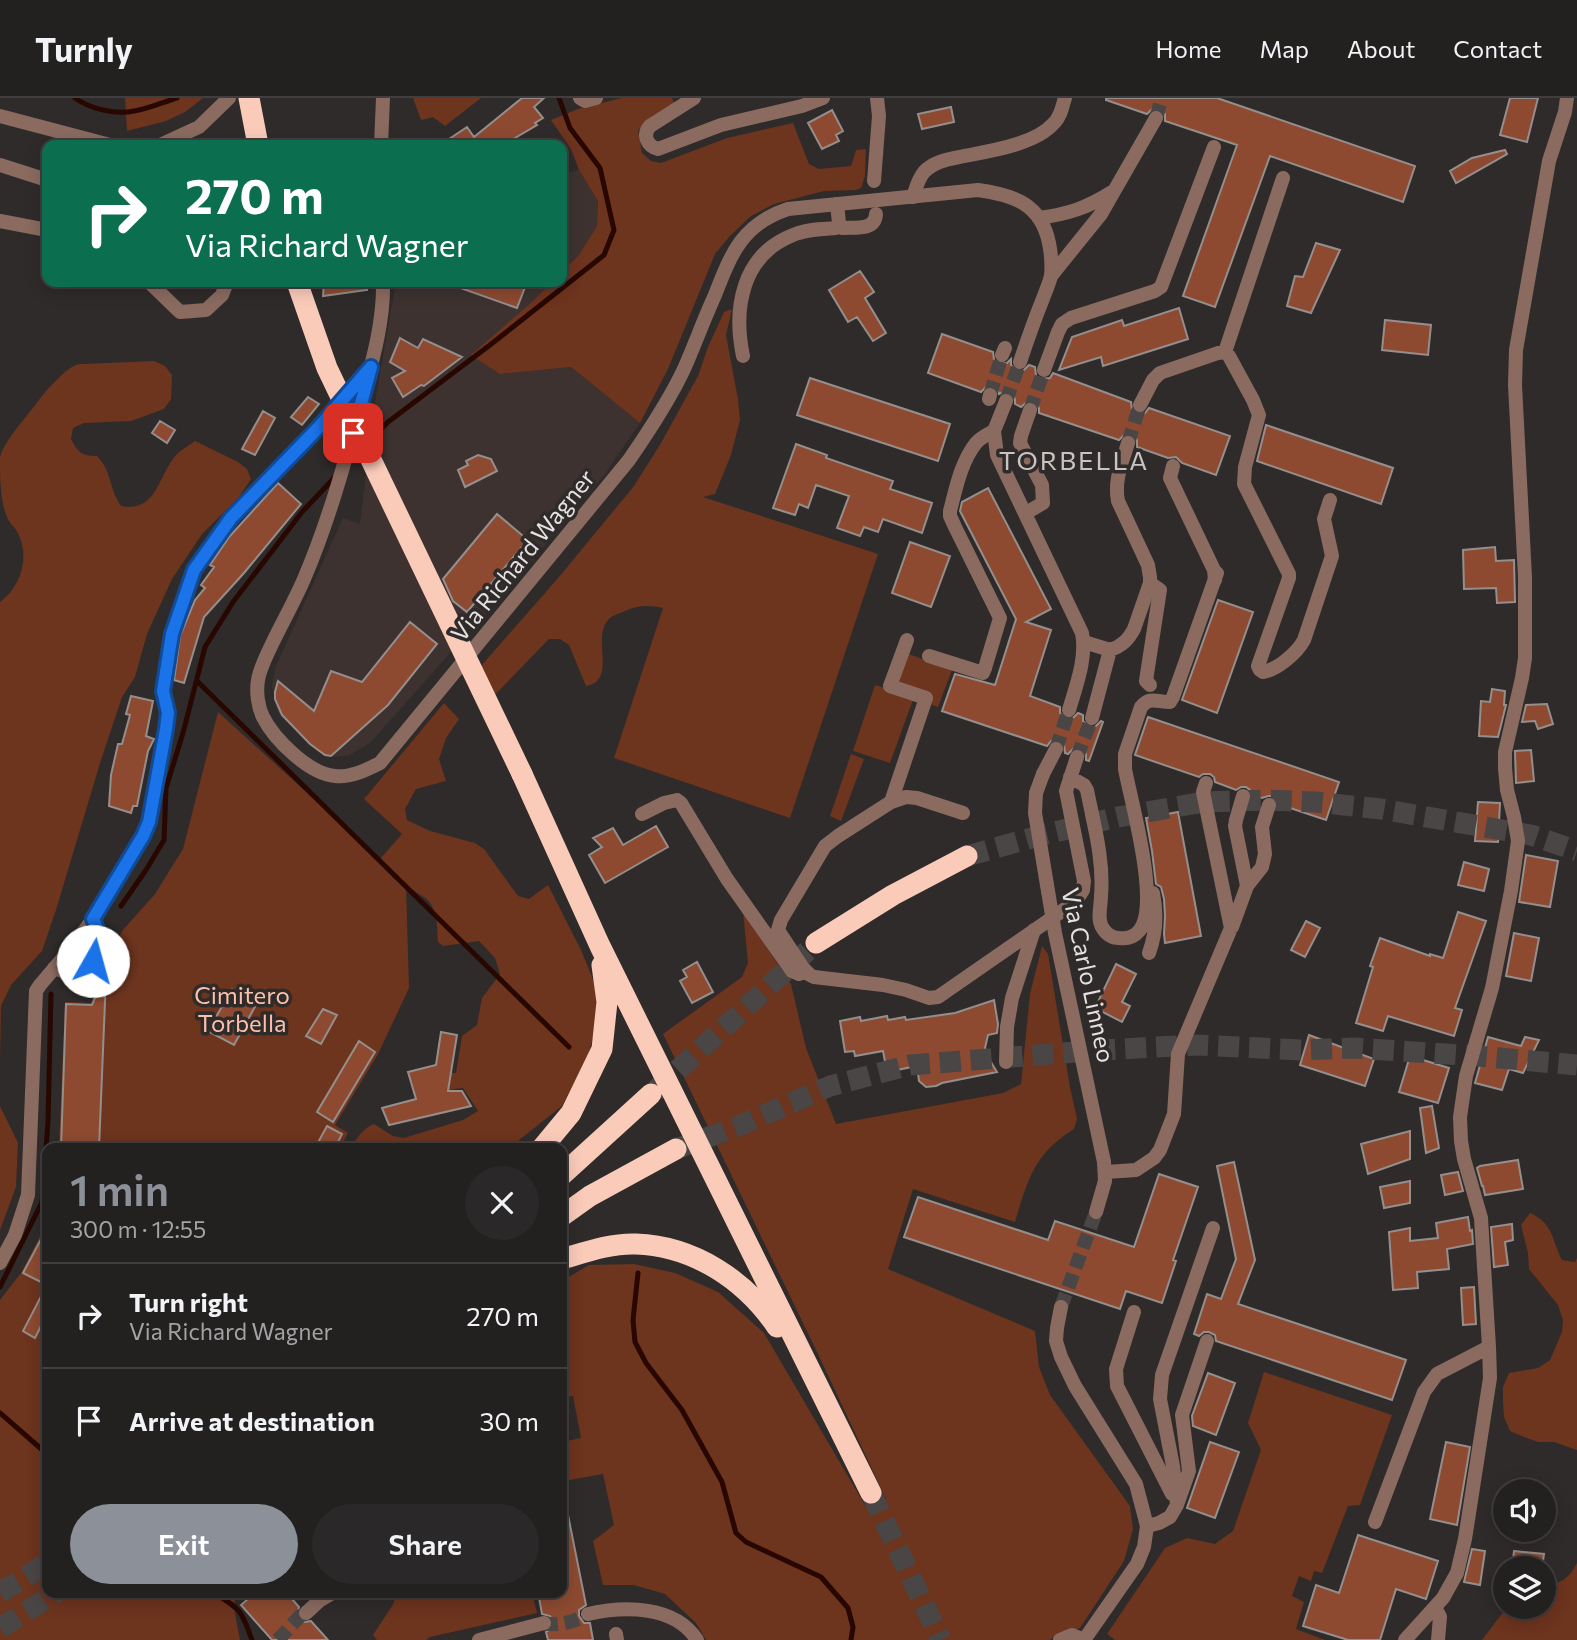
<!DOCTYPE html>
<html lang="en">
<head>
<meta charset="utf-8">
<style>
	:root { --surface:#232020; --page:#2b2829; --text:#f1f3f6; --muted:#a3a3a5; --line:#403e3e; --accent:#8c9099 }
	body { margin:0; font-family:Commissioner,sans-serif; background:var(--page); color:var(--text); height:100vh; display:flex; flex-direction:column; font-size:26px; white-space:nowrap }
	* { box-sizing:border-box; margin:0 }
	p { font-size:23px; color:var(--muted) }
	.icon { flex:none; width:38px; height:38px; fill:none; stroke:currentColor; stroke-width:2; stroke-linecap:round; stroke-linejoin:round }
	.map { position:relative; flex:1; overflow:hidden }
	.sheet { position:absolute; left:42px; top:1045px; width:525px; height:455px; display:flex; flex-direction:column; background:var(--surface); border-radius:14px; box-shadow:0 4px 18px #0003,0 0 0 2px var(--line) }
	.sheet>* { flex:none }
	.hud { position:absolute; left:42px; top:42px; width:525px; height:147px; border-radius:14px; box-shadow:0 4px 18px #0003,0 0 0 2px var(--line); background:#0b6e4f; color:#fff; overflow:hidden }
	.buttons { position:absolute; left:1493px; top:1381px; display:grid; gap:14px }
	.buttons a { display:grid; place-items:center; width:63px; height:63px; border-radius:50%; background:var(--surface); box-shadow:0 4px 18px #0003,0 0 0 2px var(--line); font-size:35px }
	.pin { position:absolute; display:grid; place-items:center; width:60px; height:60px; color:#fff; margin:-30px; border-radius:14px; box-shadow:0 4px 10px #0006 }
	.me { position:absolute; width:77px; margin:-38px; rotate:7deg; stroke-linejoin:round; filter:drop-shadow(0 0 5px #0008) }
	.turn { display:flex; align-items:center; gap:24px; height:147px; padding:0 28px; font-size:32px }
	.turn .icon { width:91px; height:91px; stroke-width:2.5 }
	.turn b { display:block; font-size:49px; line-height:60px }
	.round { display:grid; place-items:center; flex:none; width:74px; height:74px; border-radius:37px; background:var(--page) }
	.overview { display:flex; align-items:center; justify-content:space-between; height:119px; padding:0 28px }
	h1 { font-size:42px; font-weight:600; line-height:52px; color:var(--accent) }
	.action { display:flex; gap:14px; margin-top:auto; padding:14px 28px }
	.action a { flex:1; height:80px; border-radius:42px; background:var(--accent); color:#fff; font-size:28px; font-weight:600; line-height:80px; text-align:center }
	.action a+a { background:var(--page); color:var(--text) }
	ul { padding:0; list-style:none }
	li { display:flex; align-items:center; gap:21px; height:105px; padding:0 28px; border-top:2px solid var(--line) }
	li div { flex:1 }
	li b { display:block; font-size:26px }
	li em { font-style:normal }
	header { display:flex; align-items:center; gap:42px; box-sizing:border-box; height:98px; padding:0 35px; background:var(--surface); border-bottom:2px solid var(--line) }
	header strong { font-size:33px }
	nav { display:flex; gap:38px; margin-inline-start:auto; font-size:24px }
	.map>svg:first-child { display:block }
</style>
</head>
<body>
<header>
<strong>Turnly</strong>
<nav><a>Home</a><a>Map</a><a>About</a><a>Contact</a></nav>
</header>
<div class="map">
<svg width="1577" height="1542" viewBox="0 0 1577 1542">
	<rect width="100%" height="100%" fill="#2f2b2a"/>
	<path fill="#3d322f" d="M579,72L598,103L597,128L578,158L562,174V76Z
		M396,184H552L532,204L500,276L571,269L640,325L604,377L531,464L370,645L348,658L331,659L324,657L283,621L277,613L272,588L276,568L343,420L360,426L375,304Z"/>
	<path fill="#6d341e" d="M125,0H203L185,14L166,23L127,33Z
		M413,0H481L445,28L433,19L421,22Z
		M622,0H672L675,7L645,24L638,33L642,55L651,63L661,65L727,40L793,25L809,66L819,71L851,68L856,52L866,51L865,78L861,90L856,92L824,93L774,106L751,118L729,139L715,156L668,271L640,325L571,269L500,276L471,257L532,204L552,184H562V174L578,158L597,128L598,103L579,72L571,51L551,22L578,11Z
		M732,211L726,237L738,301L740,322L731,357L715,396L703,399L878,456L790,720L614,660L663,510C650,507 637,507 625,513C621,515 613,517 610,520C592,536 612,570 596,584C595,585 588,588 586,588L569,547L560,541H549L489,603L481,568L559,479L634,388L661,345L698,278L708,249L724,214Z
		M154,263L165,268L172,277L171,301L164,311L131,323L84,325L73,330L71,341C78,354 81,358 97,358C112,373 109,391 121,408C158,415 158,376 177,356C182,351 190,347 195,343L238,364L247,371L251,381L238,400L202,436L172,481L147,536L135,579L122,599L101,662L56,812L42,853L11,887L1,908L0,962V504C22,488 31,456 16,432C13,427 9,425 7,419C0,403 0,378 0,360C2,346 26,319 36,306C42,297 64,272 74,268C77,266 81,266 84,266Z
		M906,555L952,572L938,609L927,605L895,586Z
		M875,587L914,599L890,665L853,653Z
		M444,605L459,621L446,640L439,661L446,683L416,691L405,711L407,722L430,733L475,745L484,751L518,798L529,801L548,787L581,852L597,891V925L588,958L562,1008L509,1050H351C357,1040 363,1030 374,1026L393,1038L404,1040L463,1022L478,1013L463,990L439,993L444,975H456L462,938L477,927L482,900L500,876L495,860L479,843L443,848L438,844C437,830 438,809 425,800C418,795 412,792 406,786L409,890L378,956L335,1027L348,1035L340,1050H59L65,904L91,905L122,833L155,796L183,751L218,614L380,761L402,736L364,701Z
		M851,656L864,661L841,723L830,718Z
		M743,813L791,886L806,950L836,1026L1003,995L1021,986L1030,896L1042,848L1048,856L1070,989L1077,1021L1074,1031C1034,1056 1028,1081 1015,1124L913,1091L888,1171L1035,1233L1039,1269L1050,1297L1130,1408L1133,1431L1124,1463L1080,1530L1055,1538L1050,1542H706L696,1525L665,1496L634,1487H603L593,1443L614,1427L603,1376L564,1383L562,1374V1344L581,1340L573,1298L562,1300V1183L589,1167L634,1166L675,1175L718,1194L764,1235L866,1409L886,1401L819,1258L663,936L742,879L748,865Z
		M0,1008L18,1045L16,1089L0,1132Z
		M1530,1115C1554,1126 1551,1140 1562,1162L1575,1164L1577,1160V1352L1554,1344H1538L1524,1339L1510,1333L1504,1319L1503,1304V1289L1509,1275L1538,1270L1550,1262L1562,1234L1563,1222L1558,1207L1529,1171L1528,1155L1521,1127Z
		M47,1125V1494L245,1495L235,1501L234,1510L240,1542H0V1202L21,1175Z
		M1264,1274L1392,1317L1360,1407L1348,1408L1322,1475L1314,1473L1311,1483L1299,1478L1292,1498L1304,1504L1296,1531L1325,1542H1115L1107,1536L1165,1450L1187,1440L1215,1446L1233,1433L1261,1352L1248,1325Z
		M1577,1465V1542H1482L1507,1509L1544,1508V1489C1561,1485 1569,1481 1577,1465Z
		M398,1495H532L537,1515L430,1539L426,1542H377L373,1537L392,1508Z"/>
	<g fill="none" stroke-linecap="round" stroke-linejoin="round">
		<path stroke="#280700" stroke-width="5" d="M75,0C90,11 116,17 134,13C148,11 163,4 177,0
			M368,344L388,324L490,247L604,157L614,132L600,70L570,30L559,0
			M197,583L569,949
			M121,808L146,772L164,742L166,690L183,635L205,549L233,504L302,414L335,379
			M638,1175L633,1222L635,1244L646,1265L682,1312L722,1384L736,1435L746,1444L821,1479L848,1510L853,1529L851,1542
			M0,1189L42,1104L48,1024L51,896
			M0,1315L47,1356
			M213,1494C241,1512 241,1511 252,1542"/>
	</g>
	<path fill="#8d4a31" stroke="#948f8d" stroke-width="2" d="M522,0H544L534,9L543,20L535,25L537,27L503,47H440L467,29L474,39Z
		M1106,0H1217L1415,68L1403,104L1270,58L1215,209L1183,198L1237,47L1165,23V16L1160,11H1152L1147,16L1106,2Z
		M1510,0H1538L1527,44L1500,37Z
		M951,9L954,24L922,31L918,16Z
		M832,12L843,33L836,37L839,43L822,51L808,25Z
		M1505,52L1507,56L1456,85L1450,73L1472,60Z
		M1316,145L1340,152L1311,215L1287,208L1295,178L1303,179Z
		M860,173L874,194L865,200L886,235L873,243L857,219L848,224L829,192Z
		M324,184H366L367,192L323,198Z
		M450,184H527L517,210L449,186Z
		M1179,210L1188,241L1103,268L1101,259L1059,272L1072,239L1122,222L1124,228Z
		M1385,222L1431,227L1428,257L1382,252Z
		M942,236L993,254L994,262L999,266L1007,265L1011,261V267L1016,273H1023L1029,267L1035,269L1036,278L1041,281L1050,280L1053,275L1131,304L1132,312L1136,316L1145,315L1149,310L1230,338L1216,377L1182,365L1176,359L1168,360L1137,349V342L1131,336H1125L1119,342L1039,315V310L1034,303H1028L1021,309L1015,306V301L1013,297L1005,293L999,296L997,291L993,288H987L981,294L928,275Z
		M400,240L418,250L423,241L462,259L424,288L421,287L403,299L392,280L405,273L390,264Z
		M810,280L950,326L938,363L797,317Z
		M308,299L319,306L302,327L291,319Z
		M263,313L275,320L255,357L242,351Z
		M160,323L175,332L167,345L152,335Z
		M1266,327L1393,370L1381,406L1257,363Z
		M796,346L827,357L826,360L893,383L890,391L932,405L922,435L883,421L878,434L864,429L860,438L837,430L849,398L816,387L808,410L799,406L795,417L773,410Z
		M478,357L491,361L497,373L465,389L458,372L468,367L466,363Z
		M278,385L301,406L244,475L204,519L184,585L174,582L180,538L195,502L205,490L201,487L214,469L210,467L229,439Z
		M988,390L1051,511L1026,524L1051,532L1030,598L1060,609V615L1066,621H1072L1078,615L1083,617V623L1089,629H1095L1101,623L1103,624L1089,663L1086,662V656L1081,650H1074L1068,656L1065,655L1064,646L1060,642L1051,643L1047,648L942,613L955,576L995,587L1016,521L960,413L962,404Z
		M497,416L528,442L467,514L453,503L443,481Z
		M910,444L950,458L931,509L892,495Z
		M1495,449L1496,463L1514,462L1515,504L1497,505L1496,490L1464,491L1463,452Z
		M1218,502L1253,514L1217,615L1182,602Z
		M410,524L437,546L388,607L331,658L325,657L310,646L282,617L275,601V594L278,583L314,613L331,573L362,584Z
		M1492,591L1505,593L1504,607H1506L1498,639L1479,638L1481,603L1490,604Z
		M131,598L153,603L146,638L154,641L148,653L137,708H133L131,715L109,708L111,677L118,646H122L130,617L126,616Z
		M1547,606L1553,626L1538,631L1535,623L1522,624L1526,607Z
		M1148,619L1339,684L1326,722L1278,706L1277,701L1273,698H1268L1262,700L1252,697L1250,692L1246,689H1241L1236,692L1215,684L1214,679L1210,676H1203L1199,679L1135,657Z
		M1531,652L1534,683L1516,685L1515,653Z
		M1478,704L1500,705L1498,744L1475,743Z
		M1178,714L1201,838L1165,845L1164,836L1165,818L1164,801L1161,789L1156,786L1152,753L1146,720Z
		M656,728L668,749L605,785L589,757L602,749L593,740L613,730L623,747Z
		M1526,757L1558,763L1550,809L1519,804Z
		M1464,764L1489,771L1484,793L1458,787Z
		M1458,814L1486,823L1455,910L1462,912L1454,938L1388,918L1383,933L1356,925L1373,869L1370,868L1380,840L1430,858V856L1443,860Z
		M1306,823L1320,830L1305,859L1291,852Z
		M1514,835L1539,840L1531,883L1506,878Z
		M697,864L713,894L692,905L680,883L687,879L683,872Z
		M1116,866L1136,876L1122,904L1130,908L1122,924L1095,910Z
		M104,878L106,879L99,1050H61L66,906L92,907Z
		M232,891L257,905L234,947L208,933Z
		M994,902L998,926L997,935L988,937L985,950L989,961L997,974L942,985L936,988L926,989L919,983L917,968L887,974L883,953L855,958L854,953L845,954L840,923L860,919L861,923L887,918L888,922L905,919L906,922L955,915Z
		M323,911L337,917L321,946L306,938Z
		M441,934L457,937L448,993H462L471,1008L389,1027L382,1010L416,1001L408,974L436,967Z
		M1309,937L1374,961L1365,988L1300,967Z
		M1488,939L1521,948L1525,939L1539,942L1523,975L1509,971L1502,992L1475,985Z
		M359,943L375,954L333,1024L317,1014Z
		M1410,958L1449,970L1438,1005L1399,994Z
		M1432,1008L1439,1050L1426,1055L1420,1010Z
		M327,1028L342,1036L335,1050H315Z
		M1410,1033V1061L1368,1076L1361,1046Z
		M1518,1062L1523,1091L1485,1097L1483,1088H1482L1477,1070L1480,1068Z
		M1234,1064L1255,1162L1238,1206L1406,1262L1392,1302L1216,1243L1215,1237L1209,1234H1204L1199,1238L1194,1236L1207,1196L1221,1201L1236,1161L1217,1068Z
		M1458,1074L1463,1093L1445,1097L1441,1077Z
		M1159,1076L1198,1089L1173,1162L1176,1163L1162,1205L1126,1193L1120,1211L904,1139L918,1099L1048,1142L1055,1123L1134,1149Z
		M1410,1083V1105L1384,1110L1380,1089Z
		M1468,1119L1470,1133L1472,1132L1473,1146L1447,1151L1449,1171L1417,1174L1418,1190L1393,1192L1389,1134L1410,1130V1143L1438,1140L1436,1125Z
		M1512,1126L1513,1142L1505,1144L1508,1167L1494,1169L1491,1129Z
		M47,1130V1216L35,1240L23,1233L47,1187L23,1175Z
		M1474,1189L1476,1226L1463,1227L1461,1190Z
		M1208,1275L1235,1285L1216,1337L1193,1328L1192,1318Z
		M1210,1344L1239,1354L1215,1420L1187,1410Z
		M1446,1344L1470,1349L1457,1427L1430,1421Z
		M568,1417L586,1507L579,1512V1518L584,1525H590L593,1542H548L546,1534L551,1531L553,1523L550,1518L542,1516L538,1494H562V1418Z
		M1358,1437L1438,1463L1426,1501L1396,1491L1380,1542H1348L1303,1528L1316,1487L1339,1495Z
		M1472,1451L1485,1453L1480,1487L1464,1484Z
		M1514,1453L1544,1456L1542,1470H1512Z
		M256,1494H286L299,1509L297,1516L299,1521L304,1524L311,1523L328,1542H272L241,1507Z"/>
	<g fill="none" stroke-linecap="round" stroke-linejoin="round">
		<path stroke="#4a4645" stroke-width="14" stroke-dasharray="14 7" stroke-linecap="butt" d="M990,297L1002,257"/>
		<path stroke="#4a4645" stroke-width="14" stroke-dasharray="14 7" stroke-linecap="butt" d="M1156,20L1162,0
			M1030,312L1044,272
			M1128,345L1140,307
			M1077,659L1092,620
			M544,1525C557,1529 577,1523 588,1516
			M278,1542L300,1518L306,1515"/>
		<path stroke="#4a4645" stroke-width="14" stroke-dasharray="14 7" stroke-linecap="butt" d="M1006,303L1020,264
			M1056,651L1069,612
			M1061,1209L1096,1114"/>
		<path stroke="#4a4645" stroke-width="21" stroke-dasharray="21 10" stroke-linecap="butt" d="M967,758L1042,737L1118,719L1204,704L1265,702L1315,704L1381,711L1531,737L1577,753
			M655,993L816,845
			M676,1051L741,1027L830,988L910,967L1101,952L1196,947L1301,952L1354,950L1477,958L1577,967
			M871,1395L941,1542
			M0,1495L47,1465
			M0,1530L57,1494"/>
		<path stroke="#8b6b60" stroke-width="14" d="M1002,257L1005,250
			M989,301L990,297
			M1173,368L1170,380L1214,472L1215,482
			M1150,485L1160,492L1147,576L1146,583L1150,587
			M929,558L983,575L985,570
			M891,704L926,600L890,588L907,542
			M1006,964L1007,929L1012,900L1034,832"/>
		<path stroke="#8b6b60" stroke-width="14" d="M580,0L585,3L596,0
			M694,0L650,28C642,37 647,48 658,51L721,27L802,8L823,0
			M0,18L110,47
			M156,47H160L199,29L229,0
			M0,67L47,82
			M874,83L879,18L877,0
			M913,99C916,90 918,81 924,74C934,63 950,61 964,58C991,53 1036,46 1054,25C1061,18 1062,9 1065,0
			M1039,120C1068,116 1087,110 1112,94
			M0,123L47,132
			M839,128L842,130C855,129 875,133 876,116
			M1051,178L1101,116L1156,20
			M149,184L180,214L206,212L222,197L227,184
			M1225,254L1229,258L1253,302L1259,317L1245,369L1244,386L1289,476V480L1258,568L1260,572L1263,574C1277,572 1297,555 1304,542L1332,458L1324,421L1330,402
			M743,258C733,210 742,157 793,137C806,131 822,131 836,130L839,125L837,106
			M1044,272L1058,234L1062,226L1071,220L1155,193L1161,189L1214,49
			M1140,307L1153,282L1160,275L1218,255L1225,254L1283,80
			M1026,415L1043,405L1042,387L1020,345L1021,338L1030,312
			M1084,544L1110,552L1092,620
			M1110,552C1122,548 1128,542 1134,531L1150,485V479L1148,467L1118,403C1114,382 1122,365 1128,345
			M985,570L1000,520L955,429L950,418V413C956,390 961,364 976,345C980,340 988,336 994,333
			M1070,679L1084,687L1087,692C1094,727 1104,762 1101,798C1101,808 1097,820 1102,829C1106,836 1112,840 1119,840C1127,841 1134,839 1139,833C1161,807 1131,704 1125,671V656L1141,609C1150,598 1157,604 1170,604L1173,599L1217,475
			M1243,698L1236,722L1235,728L1247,788
			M963,715L917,700L906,699L891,704L838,738L825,748L781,822L778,832L803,870L810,877L814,879L883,887L906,892L929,900L938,899L1075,804L1083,792L1084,783L1066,693L1077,659
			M642,716L664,705L677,702L681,705L727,781L792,873L799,876L806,873
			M1232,829L1247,788L1262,769L1265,756L1262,729L1269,707
			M1149,855C1156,836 1157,815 1153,795
			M54,870C59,872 64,874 71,874C83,873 98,862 100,849C101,840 97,830 93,821
			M1106,1074L1136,1072L1154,1060L1160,1052L1174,1016L1178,956L1231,830L1203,694L1206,685
			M0,1165L15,1137L28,1097L36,893L40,887L74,847L93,821L143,738L149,724L166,631L168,615L163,593L171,536L194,472L231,420L320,328L371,269
			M1134,1214L1116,1271L1117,1288L1172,1396
			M1177,1407L1173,1368L1160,1301L1162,1277L1213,1130
			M1375,1424L1424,1294L1437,1276L1489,1249
			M1147,1428L1159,1425L1170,1419L1177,1407L1189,1373L1182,1317L1207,1243
			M1435,1509L1440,1519L1438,1542
			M306,1515L319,1503L334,1494
			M588,1516C624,1508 675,1507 697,1542
			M616,1536L617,1542
			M479,1542L544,1525
			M1060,1542L1072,1537L1084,1542
			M1405,1542L1443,1500L1457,1475L1465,1441L1490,1280L1489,1249L1481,1120L1464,1061L1461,1043L1460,1019L1466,978L1492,890L1511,793L1518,743L1514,719L1507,692L1505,670V654L1522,580L1525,560V479L1515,287L1516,252L1549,63L1565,14L1567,0"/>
		<path stroke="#8b6b60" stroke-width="14" d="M381,47L383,0
			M383,184C384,226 371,268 360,309C344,367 328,425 304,481C294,504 282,525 271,548C266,559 260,570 258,582C256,594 258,609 263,619C274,641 309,676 335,678C351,680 366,672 380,665L629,362C649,333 669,303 684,271C695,246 704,221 715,197C731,156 742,126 788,111L978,92C1014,97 1041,106 1049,145C1051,155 1052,168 1051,178C1049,186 1045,195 1042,203C1034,223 1027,243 1020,264
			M1006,303L994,333L997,357L1082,535C1087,560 1076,588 1069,612
			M1043,676L1056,651
			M1096,1114L1105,1083L1104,1064
			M1061,1209L1057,1230L1056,1243L1061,1259L1075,1288L1136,1386L1147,1428L1144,1449L1137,1466L1084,1542"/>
		<path stroke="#fbcbba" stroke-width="21" d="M249,0L258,47
			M522,676L600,848L871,1395
			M816,845L893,797L967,758
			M542,1050L571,1015L602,951L607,904L602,867
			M562,1077L651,996
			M562,1118L590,1098L676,1051
			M562,1161C586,1154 611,1145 636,1146C694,1148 745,1182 777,1229"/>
		<path stroke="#8b6b60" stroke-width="14" d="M1043,676L1036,695L1035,715L1055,835L1104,1064"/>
		<path stroke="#fbcbba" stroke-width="21" d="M297,184L327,270L522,676"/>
	</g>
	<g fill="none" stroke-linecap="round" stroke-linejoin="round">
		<defs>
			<path id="route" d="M93,863C104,848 100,837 93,821L143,738L149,724L166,631L168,615L163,593L172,536L194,472L231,420L320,328L371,269L353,335"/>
		</defs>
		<use href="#route" stroke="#114b97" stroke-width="18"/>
		<use href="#route" stroke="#1a73e8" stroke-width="12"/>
	</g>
	<g text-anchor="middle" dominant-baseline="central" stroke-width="7" stroke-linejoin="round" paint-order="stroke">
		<g font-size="24" fill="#e4e1e0" stroke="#2f2b2a">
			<text transform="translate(522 457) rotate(-51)">Via Richard Wagner</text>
			<text transform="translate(1089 877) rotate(78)">Via Carlo Linneo</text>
		</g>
		<g font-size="24" fill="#fcbfa9" stroke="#2f2b2a">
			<text x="242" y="896">Cimitero<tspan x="242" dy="28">Torbella</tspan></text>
		</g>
		<g font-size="26" letter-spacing="2" fill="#c9c4c2" stroke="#2f2b2a">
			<text x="1074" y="361">TORBELLA</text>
		</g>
	</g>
</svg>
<div class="buttons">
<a><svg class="icon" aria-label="sound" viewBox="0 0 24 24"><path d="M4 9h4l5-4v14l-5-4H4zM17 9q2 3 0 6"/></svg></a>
<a><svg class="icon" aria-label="layers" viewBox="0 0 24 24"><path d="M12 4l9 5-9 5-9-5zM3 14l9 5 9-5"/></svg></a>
</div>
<div class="pin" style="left:353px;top:335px;background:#d93025"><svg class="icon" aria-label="arrive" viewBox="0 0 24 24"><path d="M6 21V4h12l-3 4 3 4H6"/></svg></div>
<svg class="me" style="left:93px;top:863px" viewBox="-20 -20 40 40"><circle r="19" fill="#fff"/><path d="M0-13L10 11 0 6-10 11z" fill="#1a73e8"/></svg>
<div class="hud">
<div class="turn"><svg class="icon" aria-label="right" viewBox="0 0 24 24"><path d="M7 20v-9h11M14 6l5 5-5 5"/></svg><div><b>270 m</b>Via Richard Wagner</div></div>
</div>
<section class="sheet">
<div class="overview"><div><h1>1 min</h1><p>300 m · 12:55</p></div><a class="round"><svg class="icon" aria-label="close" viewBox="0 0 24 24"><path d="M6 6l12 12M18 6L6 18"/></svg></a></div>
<ul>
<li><svg class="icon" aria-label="right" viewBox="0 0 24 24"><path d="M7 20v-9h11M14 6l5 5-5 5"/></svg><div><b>Turn right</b><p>Via Richard Wagner</p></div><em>270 m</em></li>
<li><svg class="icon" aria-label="arrive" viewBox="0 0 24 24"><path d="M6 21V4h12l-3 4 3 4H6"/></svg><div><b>Arrive at destination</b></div><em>30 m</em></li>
</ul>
<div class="action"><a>Exit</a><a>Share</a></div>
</section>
</div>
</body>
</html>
